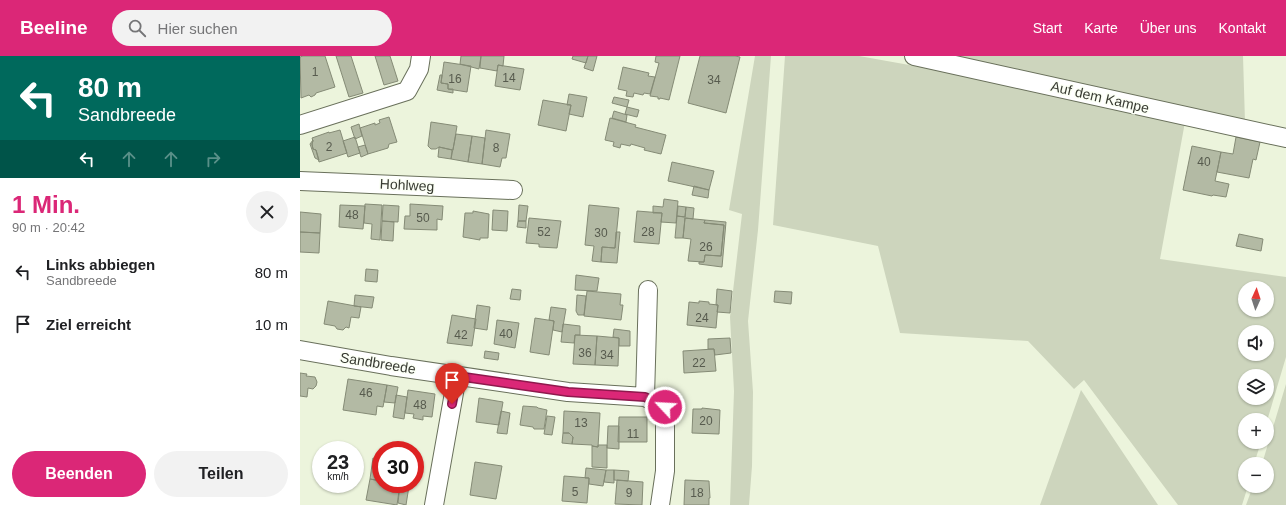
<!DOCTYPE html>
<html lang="de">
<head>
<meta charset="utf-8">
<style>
	:root { --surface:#fff; --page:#f2f2f2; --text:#202124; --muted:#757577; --accent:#db2777 }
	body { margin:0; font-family:Arial,sans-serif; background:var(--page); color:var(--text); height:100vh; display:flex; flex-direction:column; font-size:15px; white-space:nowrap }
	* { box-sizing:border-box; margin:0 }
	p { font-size:13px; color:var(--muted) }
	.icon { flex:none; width:22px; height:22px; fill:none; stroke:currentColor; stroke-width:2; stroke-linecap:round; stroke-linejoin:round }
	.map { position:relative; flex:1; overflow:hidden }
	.details { display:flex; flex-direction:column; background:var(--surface); width:300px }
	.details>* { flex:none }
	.banner { background:#00695c; color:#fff; overflow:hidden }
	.needle { width:26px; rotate:3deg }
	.controls { position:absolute; left:938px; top:225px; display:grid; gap:8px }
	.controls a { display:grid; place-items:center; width:36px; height:36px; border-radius:50%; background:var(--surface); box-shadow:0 1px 3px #0004; font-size:20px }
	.speed { position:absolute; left:12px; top:385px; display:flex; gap:8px; font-size:20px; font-weight:700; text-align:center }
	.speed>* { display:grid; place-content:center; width:52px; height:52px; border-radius:50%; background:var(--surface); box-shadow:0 1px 3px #0004; line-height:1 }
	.speed small { font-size:10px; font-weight:400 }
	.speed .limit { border:6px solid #d22; background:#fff; color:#111 }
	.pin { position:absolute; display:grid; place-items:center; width:34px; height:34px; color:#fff; margin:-41px -17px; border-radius:50% 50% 50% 0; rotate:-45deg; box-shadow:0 0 4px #0007 }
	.pin .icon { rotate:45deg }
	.me { position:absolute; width:44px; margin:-22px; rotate:295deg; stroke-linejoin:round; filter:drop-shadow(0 0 3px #0008) }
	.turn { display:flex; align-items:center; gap:14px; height:84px; padding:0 12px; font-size:18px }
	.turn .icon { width:52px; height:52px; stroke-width:2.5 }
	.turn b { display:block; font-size:28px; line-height:34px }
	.lanes { display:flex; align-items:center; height:38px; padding:0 12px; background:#0003; justify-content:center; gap:20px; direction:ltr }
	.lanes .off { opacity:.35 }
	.round { display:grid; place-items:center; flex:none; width:42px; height:42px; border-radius:21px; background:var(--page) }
	.summary { display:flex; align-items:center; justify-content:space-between; height:68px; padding:0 12px }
	h1 { font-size:24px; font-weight:600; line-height:30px; color:var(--accent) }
	.primary-button { display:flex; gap:8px; margin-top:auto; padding:8px 12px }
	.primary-button a { flex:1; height:46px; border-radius:24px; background:var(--accent); color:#fff; font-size:16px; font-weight:600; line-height:46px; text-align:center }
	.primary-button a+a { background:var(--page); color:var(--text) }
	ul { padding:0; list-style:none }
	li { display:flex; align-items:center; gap:12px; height:52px; padding:0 12px }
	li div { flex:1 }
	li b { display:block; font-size:15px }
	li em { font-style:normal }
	header { display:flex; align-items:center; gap:24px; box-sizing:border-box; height:56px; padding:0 20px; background:var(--accent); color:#fff }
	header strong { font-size:19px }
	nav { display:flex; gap:22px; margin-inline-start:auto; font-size:14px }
	.search { width:280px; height:36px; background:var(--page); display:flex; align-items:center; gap:10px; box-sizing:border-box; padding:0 14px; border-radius:22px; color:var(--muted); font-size:15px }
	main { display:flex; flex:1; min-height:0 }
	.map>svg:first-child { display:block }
</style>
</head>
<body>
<header>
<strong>Beeline</strong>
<div class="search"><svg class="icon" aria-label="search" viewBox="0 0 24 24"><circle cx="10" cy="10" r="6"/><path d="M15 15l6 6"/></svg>Hier suchen</div>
<nav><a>Start</a><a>Karte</a><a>Über uns</a><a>Kontakt</a></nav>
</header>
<main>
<section class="details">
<div class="banner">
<div class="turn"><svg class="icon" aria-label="left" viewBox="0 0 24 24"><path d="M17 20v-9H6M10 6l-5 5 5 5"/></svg><div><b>80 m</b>Sandbreede</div></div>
<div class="lanes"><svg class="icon" aria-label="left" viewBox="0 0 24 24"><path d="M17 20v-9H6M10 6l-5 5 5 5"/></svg><svg class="icon off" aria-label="ahead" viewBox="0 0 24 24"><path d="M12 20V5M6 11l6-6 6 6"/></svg><svg class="icon off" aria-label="ahead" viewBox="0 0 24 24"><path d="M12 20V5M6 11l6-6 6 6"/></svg><svg class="icon off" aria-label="right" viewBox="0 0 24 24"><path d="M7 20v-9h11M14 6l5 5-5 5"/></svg></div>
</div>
<div class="summary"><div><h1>1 Min.</h1><p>90 m · 20:42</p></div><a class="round"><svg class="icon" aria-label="close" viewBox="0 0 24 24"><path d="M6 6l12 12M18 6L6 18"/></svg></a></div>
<ul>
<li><svg class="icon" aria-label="left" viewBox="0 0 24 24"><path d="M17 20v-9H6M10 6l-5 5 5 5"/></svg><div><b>Links abbiegen</b><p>Sandbreede</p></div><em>80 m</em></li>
<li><svg class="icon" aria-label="arrive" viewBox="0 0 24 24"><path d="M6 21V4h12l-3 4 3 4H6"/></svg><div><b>Ziel erreicht</b></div><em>10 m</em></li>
</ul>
<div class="primary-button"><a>Beenden</a><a>Teilen</a></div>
</section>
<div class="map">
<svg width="986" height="449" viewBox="0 0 986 449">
	<rect width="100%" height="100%" fill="#ecf4dc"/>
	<path fill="#cdd5bd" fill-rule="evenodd" d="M455,0H471L458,174L448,265L453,336L452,410L449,449H430L434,335L430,261L442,158L429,154Z
		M485,0H559L626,12L885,66L860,203L986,221V301L967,365L945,364V386H961L954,408H945V430H948L942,449H878L784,324L774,333L728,285L600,277L578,190L473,169ZM945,232H967V254H945ZM945,276H967V298H945ZM945,320H967V342H945Z
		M638,0H943L945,66Z
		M986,328V449H946L953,430H967V408H962Z
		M781,334L858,449H740Z"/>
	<path fill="#b3baa4" stroke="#858b76" d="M3,0H25L35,31L16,37L15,39L11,41L9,39L1,42L0,1Z
		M36,0H51L63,37L49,41Z
		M75,0H90L98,25L84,29Z
		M161,0H181L179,13L160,8Z
		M181,0H204L203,10L198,9L197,15L180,12Z
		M273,0H288L286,7L272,3Z
		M288,0H297L293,15L284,12Z
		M356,0H380L369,44L360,42V43H358V41L350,40L359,7L355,6Z
		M400,0H435L440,1L426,57L388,47Z
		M144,6L171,10L167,36L148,33V28L141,27Z
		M198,9L224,13L220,34L195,30Z
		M323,11L349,17L348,20L355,21L350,38L344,37L343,39L334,37L333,41L326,40L327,35L318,33Z
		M140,19H142L141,27L148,28V33H153V37L137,34Z
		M269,38L287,41L283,61L269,58L271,49H267Z
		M314,41L329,44L327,51L312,47Z
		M243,44L271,49L266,75L238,69Z
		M327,51L339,54L337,61L325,58Z
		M314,55L327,59L326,66L312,62Z
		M89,61L97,86L89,88L88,92L68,98L60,72L75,67V69L80,67L79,64Z
		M310,62L336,69L335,71L366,79L361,98L344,94L345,92L331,88L330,90L321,88L320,92L313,90L314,86L305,84Z
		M131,66L157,70L153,94L139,91L136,93H131L128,90Z
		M59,68L62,80L55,83L51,71Z
		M40,74L47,97L19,106L16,94L13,93L12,88L13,85L12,82L29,76V77Z
		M186,74L210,78L206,102H202L200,111L182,108Z
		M156,78L172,80L168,106L151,103Z
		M172,80L185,82L182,108L168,106Z
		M55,81L60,97L48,101L43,85Z
		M936,81L960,86L956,104L953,103L949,122L917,116L921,96L933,98Z
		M13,84L12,88L13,93L16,94L19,104L15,102L10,88Z
		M65,89L68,98L61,101L58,91Z
		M892,90L921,96L915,125L929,128L926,141L913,139L912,140L883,134Z
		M139,91L152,94L151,103L138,101Z
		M372,106L414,115L409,134L368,125Z
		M394,130L409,134L408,142L392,139Z
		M364,143L378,145L376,167L361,166L362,157H353V150L363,151Z
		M65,148L82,149L80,184L71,183L72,168L64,167Z
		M110,148L143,150L142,164L137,163V174L104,173L105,160H110Z
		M40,149L65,150L63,173L39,171Z
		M83,149L99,150L98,166L82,165Z
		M219,149L228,150L226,165H218Z
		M289,149L319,152L315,192L302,191L301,206L292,205L294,190L285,189Z
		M378,150L386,151L385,161L377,160Z
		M386,151L394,152L393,163L385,162L383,182H375L377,160L385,161Z
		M193,154L208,155L207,175L192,174Z
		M173,155L189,158L188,182H180V184L163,181L165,157H173Z
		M337,155L362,157L359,188L334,186Z
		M0,156L21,158L20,177L0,176Z
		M229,162L261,165L257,192L239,191V188L226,187Z
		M385,162L405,164L404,167L424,169L421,200L405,199L404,206L388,205L391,183L383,182Z
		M405,164L426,166L422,211L399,208V206H404L405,199L421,200L424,169L404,167Z
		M82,165L94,166L93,185L81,184Z
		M218,165H226V172L217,171Z
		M0,176L20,177L19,197L0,196Z
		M316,176H320L317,207L301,206L302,191L315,192Z
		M939,178L963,183L961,195L936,190Z
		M66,213L78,214L77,226L65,225Z
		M276,219L299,222L297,235L275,234Z
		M212,233L221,234L220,244L210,243Z
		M417,233L432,235L430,257L417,256L418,249H416Z
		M287,235L321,238L320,249H323L321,264L284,260Z
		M475,235L492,236L491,248L474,246Z
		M55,239L74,241L72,252L54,250Z
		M277,239L286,240L284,259H278L276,255Z
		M28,245L61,251L59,262L51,261L49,272L46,271L43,274L37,273L35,270L24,268Z
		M399,245L409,246V248L418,249L416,272L387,269L389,246L399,247Z
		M177,249L190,251L187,274L174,272Z
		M251,251L266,253L262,276L253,274L254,265L249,264Z
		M152,259L176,263L172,290L147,287Z
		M235,262L254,265L249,299L230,296Z
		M197,264L219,267L215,292L194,288Z
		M263,268L280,270V279H275L274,287L261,286Z
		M314,273L330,275V290H319V282L313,281Z
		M275,279L297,280L295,309L273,308Z
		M297,280L319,282L318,310L295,309Z
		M430,282L431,297L415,299L414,293H408V283Z
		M414,293L416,315L384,317L383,295Z
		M185,295L199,297L198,304L184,302Z
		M0,317L7,318L6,320L15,321L17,326L16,330L13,333L8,332L7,341L0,340Z
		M48,323L87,329L83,351L77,350L76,359L43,354Z
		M87,329L98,331L95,347L84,346Z
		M108,334L135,338L132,361L123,360V364L113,362L114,358L105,357Z
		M96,339L107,341L104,363L93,361Z
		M179,342L203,346L199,369L176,366Z
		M223,350L237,351L238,352L247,354L244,373H234L233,371L220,369Z
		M402,352L420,354L419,378L392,377L393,353H402Z
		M201,355L210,357L207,378L197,377Z
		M264,355L300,357L298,391L292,390V389L272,388L273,381L269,377H263Z
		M247,360L255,361L252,379L244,378Z
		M319,361H347V386H318Z
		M308,370H319V393L307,392Z
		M263,377H269L273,381L272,388L262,387Z
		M298,389H307V412L292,411V390L298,391Z
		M73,402L81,404V425L70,423Z
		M175,406L202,410L196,443L170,439Z
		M286,412L306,414L303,430L289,428V422H285Z
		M306,414H314V427L304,426Z
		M314,414L329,415L328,425L314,424Z
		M264,420L289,422L287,447L262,445Z
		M70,423L81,425V428H100L97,449L66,444Z
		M317,424L343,426L342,449L315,448Z
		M385,424L409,425L410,442H409V449H384Z
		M100,428L109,430L106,449L98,447Z"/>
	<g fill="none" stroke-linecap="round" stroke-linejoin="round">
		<defs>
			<path id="street" d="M614,0L986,82
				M0,69L107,35L119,13L121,0
				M0,125L213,134
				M0,294L91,310L268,336L345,341L365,351V415L360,449
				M345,341L348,234
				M134,449L157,320"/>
		</defs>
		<use href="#street" stroke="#69705b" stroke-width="20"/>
		<use href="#street" stroke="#fff" stroke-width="18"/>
	</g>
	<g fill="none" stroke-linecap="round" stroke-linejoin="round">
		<defs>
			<path id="route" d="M152,348L157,320L268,336L345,341L365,351"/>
		</defs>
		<use href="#route" stroke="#8e194d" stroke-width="10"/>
		<use href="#route" stroke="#db2777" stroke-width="7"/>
	</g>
	<g text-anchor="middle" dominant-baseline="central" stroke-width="3" stroke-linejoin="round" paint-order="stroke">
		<g font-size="12" fill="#575b4e">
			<text x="15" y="16">1</text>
			<text x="209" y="22">14</text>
			<text x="155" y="23">16</text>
			<text x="414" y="24">34</text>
			<text x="29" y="91">2</text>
			<text x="196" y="92">8</text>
			<text x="904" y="106">40</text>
			<text x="52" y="159">48</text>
			<text x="123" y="162">50</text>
			<text x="244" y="176">52</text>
			<text x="348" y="176">28</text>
			<text x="301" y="177">30</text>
			<text x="406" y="191">26</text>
			<text x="402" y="262">24</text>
			<text x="206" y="278">40</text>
			<text x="161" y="279">42</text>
			<text x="285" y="297">36</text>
			<text x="307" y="299">34</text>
			<text x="399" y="307">22</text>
			<text x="66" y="337">46</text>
			<text x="120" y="349">48</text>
			<text x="406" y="365">20</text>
			<text x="281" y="367">13</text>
			<text x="333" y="378">11</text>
			<text x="275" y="436">5</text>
			<text x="329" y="437">9</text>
			<text x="397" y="437">18</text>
		</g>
		<g font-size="14" fill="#383b32" stroke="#fbfff5">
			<text transform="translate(800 41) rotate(13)">Auf dem Kampe</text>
			<text transform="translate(107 129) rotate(3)">Hohlweg</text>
			<text transform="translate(78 307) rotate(9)">Sandbreede</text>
		</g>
	</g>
</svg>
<div class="controls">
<a><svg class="needle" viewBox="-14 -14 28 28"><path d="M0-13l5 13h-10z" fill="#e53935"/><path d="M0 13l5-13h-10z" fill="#757577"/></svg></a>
<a><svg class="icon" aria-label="sound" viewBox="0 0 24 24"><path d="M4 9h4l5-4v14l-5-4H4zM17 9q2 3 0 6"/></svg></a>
<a><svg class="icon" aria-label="layers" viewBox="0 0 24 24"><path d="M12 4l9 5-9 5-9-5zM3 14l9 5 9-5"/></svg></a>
<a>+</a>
<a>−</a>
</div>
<div class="speed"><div>23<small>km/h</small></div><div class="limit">30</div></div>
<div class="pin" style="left:152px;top:348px;background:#d93025"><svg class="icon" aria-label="arrive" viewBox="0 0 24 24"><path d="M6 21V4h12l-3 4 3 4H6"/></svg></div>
<svg class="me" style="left:365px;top:351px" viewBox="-20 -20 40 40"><circle r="17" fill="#db2777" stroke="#fff" stroke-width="3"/><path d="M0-11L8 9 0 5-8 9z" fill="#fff"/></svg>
</div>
</main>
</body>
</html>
